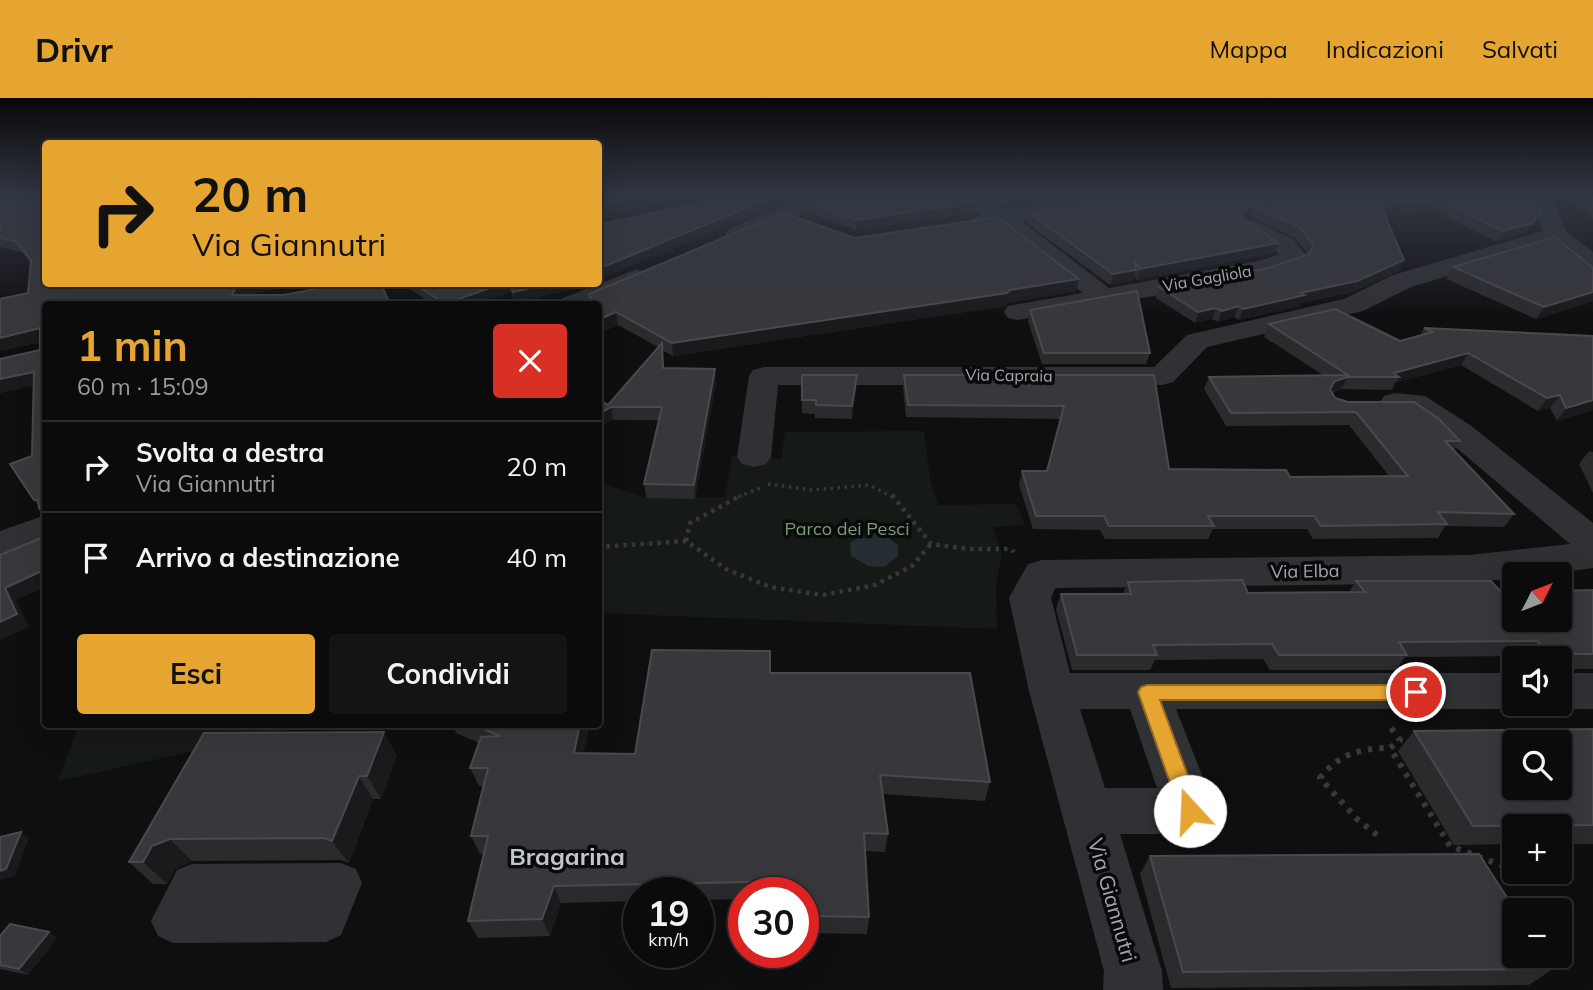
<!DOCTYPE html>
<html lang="it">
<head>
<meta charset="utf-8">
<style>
	:root { --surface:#0b0b0c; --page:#141415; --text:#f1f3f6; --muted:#9a9b9d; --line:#2b2b2d; --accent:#e6a531 }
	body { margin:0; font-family:Mulish,sans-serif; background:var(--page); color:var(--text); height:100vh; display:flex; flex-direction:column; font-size:26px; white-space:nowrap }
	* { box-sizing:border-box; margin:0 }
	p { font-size:23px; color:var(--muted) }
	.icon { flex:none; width:38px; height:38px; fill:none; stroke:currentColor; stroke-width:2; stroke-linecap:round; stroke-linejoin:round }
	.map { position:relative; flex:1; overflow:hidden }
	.sheet { position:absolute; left:42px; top:203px; width:560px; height:427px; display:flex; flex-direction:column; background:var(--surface); border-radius:7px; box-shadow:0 7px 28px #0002,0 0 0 2px var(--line) }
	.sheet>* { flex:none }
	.hud { position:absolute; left:42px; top:42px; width:560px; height:147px; border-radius:7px; box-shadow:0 7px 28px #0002,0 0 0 2px var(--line); background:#e6a531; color:#111; overflow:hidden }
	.needle { width:46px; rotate:48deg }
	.tools { position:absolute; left:1502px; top:464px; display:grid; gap:14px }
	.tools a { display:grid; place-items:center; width:70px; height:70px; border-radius:7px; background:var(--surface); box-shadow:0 7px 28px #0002,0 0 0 2px var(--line); font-size:35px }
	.speed { position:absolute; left:623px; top:779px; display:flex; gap:14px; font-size:35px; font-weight:700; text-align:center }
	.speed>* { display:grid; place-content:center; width:91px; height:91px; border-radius:50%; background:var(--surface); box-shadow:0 7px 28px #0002,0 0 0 2px var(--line); line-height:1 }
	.speed small { font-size:18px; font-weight:400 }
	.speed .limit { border:10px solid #d22; background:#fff; color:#111 }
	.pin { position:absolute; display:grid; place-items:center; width:60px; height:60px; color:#fff; margin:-30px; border:4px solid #fff; border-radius:50%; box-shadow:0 2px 7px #0007 }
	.me { position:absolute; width:77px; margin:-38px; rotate:340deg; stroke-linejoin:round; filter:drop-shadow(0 0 5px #0008) }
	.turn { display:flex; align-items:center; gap:24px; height:147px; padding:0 35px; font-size:32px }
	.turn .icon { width:91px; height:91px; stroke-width:2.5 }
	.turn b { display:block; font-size:49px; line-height:60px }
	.round { display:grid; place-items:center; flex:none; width:74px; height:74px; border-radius:7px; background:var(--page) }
	.head { display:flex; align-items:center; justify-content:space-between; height:119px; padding:0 35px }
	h1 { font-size:42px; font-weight:700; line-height:52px; color:var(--accent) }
	.cta { display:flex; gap:14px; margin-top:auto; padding:14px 35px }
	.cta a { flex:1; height:80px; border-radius:7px; background:var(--accent); color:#111; font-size:28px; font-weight:700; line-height:80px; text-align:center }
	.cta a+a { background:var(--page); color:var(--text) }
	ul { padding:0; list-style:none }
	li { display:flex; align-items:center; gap:21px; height:91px; padding:0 35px; border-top:2px solid var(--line) }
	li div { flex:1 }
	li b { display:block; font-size:26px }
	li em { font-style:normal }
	header { display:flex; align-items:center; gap:42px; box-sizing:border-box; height:98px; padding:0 35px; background:var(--accent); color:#111 }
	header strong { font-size:33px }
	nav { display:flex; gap:38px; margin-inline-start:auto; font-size:24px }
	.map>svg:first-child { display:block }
</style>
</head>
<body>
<header>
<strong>Drivr</strong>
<nav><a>Mappa</a><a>Indicazioni</a><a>Salvati</a></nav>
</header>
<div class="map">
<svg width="1593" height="892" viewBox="0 0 1593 892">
	<rect width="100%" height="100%" fill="#0f0f10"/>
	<path fill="#161a16" d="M924,333L930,381L938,407L1016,406L1025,427L993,429L1002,457L996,485L997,531L599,515V384L646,400L725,399L732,357L781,361L785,334Z
		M79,627H313L58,683Z"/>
	<path fill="#262d33" d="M866,435L883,436L898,447V458L884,469L868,468L851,458L850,445Z"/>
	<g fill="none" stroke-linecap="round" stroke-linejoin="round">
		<path stroke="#36383c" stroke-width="3.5" stroke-dasharray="2.5 4.5" stroke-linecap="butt" d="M768,386L812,392L869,387L893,399
			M738,399L760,390"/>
		<path stroke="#36383c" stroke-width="4.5" stroke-dasharray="3.5 5" stroke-linecap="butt" d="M892,397L931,446L968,451H1011L1014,454
			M686,443L690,425L742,397
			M598,449L686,443L726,471L770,489L823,497L875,487L912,468L931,446"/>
		<path stroke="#36383c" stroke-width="6" stroke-dasharray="4.5 7" stroke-linecap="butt" d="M1391,630L1400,642L1390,650L1450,748L1514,772
			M1377,737L1358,722L1320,680C1339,656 1360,650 1390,650
			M1518,774L1528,778"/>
		<path fill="#303135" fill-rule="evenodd" d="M341,765L356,771L362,785L341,837L326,844L173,845L158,838L151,823L177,772L192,766Z"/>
		<path fill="#303135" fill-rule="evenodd" d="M809,97H839L836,102L745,141H729L725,136L729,131Z
			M954,97H981L1005,112L1103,97H1160L1157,102L1149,104L1021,123L1109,190L1259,163L1280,156L1243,133L1239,128L1243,123L1251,121L1294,142L1307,159L1304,164L1264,178L1104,207L1094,204L1091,209L1081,211L1018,222L1008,220L1004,214L1008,208L1083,195L997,127H976L972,122L980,116Z
			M1529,97H1551L1566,133L1593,154V175L1584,172L1553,146L1411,189L1363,213L1207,249L1173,284L1162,287H778L771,359L766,366L754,369L742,366L737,359L749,278L753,272L764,269H1154L1187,237L1344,201L1393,177L1543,133Z
			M637,171L646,174L650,179L646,184L595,206H559L563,200Z
			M1395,295L1425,298L1470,327L1593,425V470L1546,476H1514V480L1469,485L1055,490L1051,500L1070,575H1514V606H1530L1514,611H1176L1216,713L1208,729L1190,736H1120L1162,873L1163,892H1103L1104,873L1029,593L1009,500L1028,466L1042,462L1469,457L1570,446L1446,341L1407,315L1384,312L1379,305L1384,298ZM1080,611H1130L1157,690H1105Z
			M46,417V444L0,461V433Z
			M1559,575H1593V611H1559L1543,606H1559Z"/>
	</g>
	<path fill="#2b2b2e" d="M0,97L46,186H300L245,197L46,206L39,408L34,402L32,358L34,287L0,295V261L40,252V244L0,253V201L28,195L31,165L22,154L0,149Z
		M986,97H1086L1007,109Z
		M1564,97H1593V121Z
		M1464,101L1542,113L1536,123L1527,135L1497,144L1434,112L1385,118L1399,173L1352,194L1301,205L1300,208L1239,222L1234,219L1218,224L1212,221L1195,225L1156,200L1159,189L1269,170L1308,156L1295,140L1250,118L1243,121L1274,155L1137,182L1134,178L1133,183L1110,187L1028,126L1030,115Z
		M810,106L974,114L856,132L810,116Z
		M855,140L1076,193L1008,205L1005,208L673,258L662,252L664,270L716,284L695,401L646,400L644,386L659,322H613L608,307L658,249L618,227L600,235L598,230V206H591L589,196Z
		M1453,169L1593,170V203L1536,221L1446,181Z
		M402,186H591L584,188L515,205L511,194L476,206H433Z
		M1030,212L1150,255L1146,266H1042L1028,223Z
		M1269,226L1400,243L1420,238L1424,230L1593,238V312L1557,323L1550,310L1538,313L1461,267L1395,285L1392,292L1341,291L1332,295L1335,300L1460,343L1454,352L1514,416L1504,429L1445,428L1438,440L1313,441L1307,431H1213L1208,441H1105L1100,432L1033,431L1019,387L1022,373H1047L1061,321L906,319L903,290L904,277H1154L1169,371L1290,379L1389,378L1349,327L1226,328L1204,291L1209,279L1323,277L1264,239Z
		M802,277L856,290L852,321L815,320V316L802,315Z
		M1589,353L1593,354V395L1579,366Z
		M1356,483L1500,493L1592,492L1593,491V571H1559V560H1526L1524,558L1405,559L1396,572H1270L1263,561L1155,562L1150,572H1072L1056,511L1061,496H1123L1128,484L1248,495L1349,494Z
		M770,575L990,684L985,703L882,696L888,736L885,754L865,753L869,819L867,836L803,835V794H744V801L698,802V794H639V803L561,805L550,838L478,840L468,823L484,756H480L471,738L484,688H479L470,670L479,645L456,635L452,626H590L583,655L635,656Z
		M1593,631V746H1559V728H1514V746L1454,747L1398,653L1414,633Z
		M204,635L397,658L381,701H373L349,765L341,762L192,763L175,771L167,786H153L129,764Z
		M1150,758L1553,871L1529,887L1171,890L1140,776Z
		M49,834L57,840L28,877L0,871V838Z"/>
	<path fill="#1a1a1c" d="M647,97H693L598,118V108Z
		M778,97H802L598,182V171Z
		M1022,97H1086L1007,109L1008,99Z
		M1439,102L1434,112L1376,119L1381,108Z
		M976,104L974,114L856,132L857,122Z
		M1254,108L1250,118L1241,121V119L1245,111Z
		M1542,113L1536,123L1527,135L1497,144L1503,133Z
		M1278,145L1274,155L1137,182L1140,171Z
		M1404,162L1399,173L1352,194L1301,205L1300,208L1239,222L1243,211Z
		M1136,172L1133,183L1110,187L1113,176Z
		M1079,181L1076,193L1008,205L1005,208L673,258L672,245L1010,192Z
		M237,186H300L242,197H232Z
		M501,186H509L511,194L476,206H445Z
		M547,186H591L584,188L515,205L513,194Z
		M1593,194V203L1536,221L1544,209Z
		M1239,208L1234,219L1218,224L1222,213Z
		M1216,210L1212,221L1195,225L1198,214Z
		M616,214L618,227L600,235L598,222Z
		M40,230L46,242L0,253V240Z
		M1468,255L1461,267L1395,285L1399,279L1394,275Z
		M715,271L716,284L695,401L694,387Z
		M34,274L42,286L0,295V281Z
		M857,277L856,290L852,321V308Z
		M1348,279L1341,291L1329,295L1330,291L1335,283Z
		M1560,297L1550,310L1538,313L1547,300Z
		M1593,302V312L1557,323L1566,310Z
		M611,309L613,322L598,330V316Z
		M46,471V489L16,502L29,529L0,542V524L5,490Z
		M580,626H590L579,674L574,655Z
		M384,634L397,658L381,701L367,678Z
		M359,678L373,701L349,765L332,743Z
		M21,734L29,740L15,778L0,782V773Z
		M170,741L192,763L175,771L167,786L143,764L152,748Z
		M554,788L561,805L550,838L542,821Z
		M49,834L57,840L28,877L19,871Z"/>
	<path fill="#38383c" stroke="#484a4e" stroke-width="2" fill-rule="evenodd" d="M0,97H46V186H242H237L232,197H284L342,186H381L390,206H46V420L39,410L38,402H34L10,366L32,358L34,274L0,281V261L40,252V230L0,240V201L28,195L31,162L15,143L0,140Z
		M598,97H647L598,108Z
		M733,97H778L598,171V127Z
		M831,97H965L976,104L857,122L810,106Z
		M1005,97H1022L1008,99Z
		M1148,97H1463L1464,101L1492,97H1536L1542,113L1533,125L1503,133L1439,102L1381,108L1404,162L1357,183L1301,195L1305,197L1243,211L1239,208L1222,213L1216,210L1198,214L1159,189L1269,170L1309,156L1314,147L1299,129L1254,108L1245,111L1241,119L1278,145L1140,171L1135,163L1136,172L1113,176L1030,115Z
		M1580,97H1593V107Z
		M783,115L855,140L998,119L1079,181L1010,192L1007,195L672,245L616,214L598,222V206H593L589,196Z
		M1555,139L1593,170V194L1544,209L1453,169Z
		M415,186H501L445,206Z
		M510,186H547L513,194Z
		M1137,193L1150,255H1044L1030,212Z
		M1335,211L1400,243L1433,234L1424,230L1593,238V302L1566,310L1560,297L1547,300L1468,255L1394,275L1399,279H1348L1335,283L1330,291L1335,300L1348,304H1414L1439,321L1460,343H1445L1514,416L1438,414L1447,426L1321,428L1314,418H1208L1214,428H1109L1104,418H1036L1022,373H1047L1064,308L908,307L904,277H1154L1169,371L1286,372L1290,379L1408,378L1356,314L1231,315L1209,279L1348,277L1269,226Z
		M662,245L663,270L715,271L694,387L644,386L662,309H611L598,316V301L608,307Z
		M802,277H857L852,308L816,307V302H802Z
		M46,438V471L5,490L17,516L0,524V457Z
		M1242,482L1248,495L1365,494L1356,483H1491L1500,493H1514V522H1559V493L1593,492V556H1551L1537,543L1399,544L1407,557H1279L1272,546L1153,547L1157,557H1077L1061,496H1131L1128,484Z
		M652,552L770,553V575H970L990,684L880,677L888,736L864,735L869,819L803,818V794H795L794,783L554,788L542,821L468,823L488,738H471L488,670H470L481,639L500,638L472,626H580L574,655L635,656Z
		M1593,631V727L1473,728L1414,633ZM1514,644H1559V690H1514Z
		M384,634L367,678H359L332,743L324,740L170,741L152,748L143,764H129L204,635Z
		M21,734L6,771L0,773V739Z
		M1479,756L1515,812H1514V858H1545L1553,871L1183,874L1150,758Z
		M10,826L49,834L19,871L0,867V838Z"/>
	<linearGradient id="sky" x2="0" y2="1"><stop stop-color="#080809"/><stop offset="0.44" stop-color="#313742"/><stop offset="1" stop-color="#313742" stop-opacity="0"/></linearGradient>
	<rect width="1593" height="222" fill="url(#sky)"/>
	<path fill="#e6a531" stroke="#966b20" stroke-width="2" d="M1147,587H1416L1423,589L1426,594L1423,599L1416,602H1160L1201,713L1198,720L1190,723L1183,720L1180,713L1138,594L1141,589Z"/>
	<g text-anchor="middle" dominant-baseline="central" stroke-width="7" stroke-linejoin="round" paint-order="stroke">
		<g font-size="16" fill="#a1a6b0" stroke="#0a0a0b">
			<text transform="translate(1207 180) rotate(-10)">Via Gagliola</text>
			<text transform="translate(1009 277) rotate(1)">Via Capraia</text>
		</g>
		<g font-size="18" fill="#789b7a" stroke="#0a0a0b">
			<text x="847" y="430">Parco dei Pesci</text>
		</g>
		<g font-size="18" fill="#a1a6b0" stroke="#0a0a0b">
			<text transform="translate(1305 473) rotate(-1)">Via Elba</text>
		</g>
		<g font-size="21" fill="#a1a6b0" stroke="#0a0a0b">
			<text transform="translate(1113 802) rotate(74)">Via Giannutri</text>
		</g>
		<g font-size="24" font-weight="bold" fill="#c1c5cd" stroke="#0a0a0b">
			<text x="567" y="758">Bragarina</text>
		</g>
	</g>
</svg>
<div class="tools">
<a><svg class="needle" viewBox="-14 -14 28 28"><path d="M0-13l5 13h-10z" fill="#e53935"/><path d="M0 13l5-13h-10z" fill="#9a9b9d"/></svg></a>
<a><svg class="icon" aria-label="sound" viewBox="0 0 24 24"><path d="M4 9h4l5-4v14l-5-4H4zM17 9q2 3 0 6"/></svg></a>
<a><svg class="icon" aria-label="search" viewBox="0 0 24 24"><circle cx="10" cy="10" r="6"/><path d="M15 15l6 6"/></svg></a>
<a>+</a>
<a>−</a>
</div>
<div class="speed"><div>19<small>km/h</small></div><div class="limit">30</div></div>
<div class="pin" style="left:1416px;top:594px;background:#d93025"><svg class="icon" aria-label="arrive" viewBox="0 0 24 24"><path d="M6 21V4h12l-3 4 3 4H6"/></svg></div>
<svg class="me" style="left:1190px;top:713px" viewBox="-20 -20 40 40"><circle r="19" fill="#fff"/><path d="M0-13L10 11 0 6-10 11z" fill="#e6a531"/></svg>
<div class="hud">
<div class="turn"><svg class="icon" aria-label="right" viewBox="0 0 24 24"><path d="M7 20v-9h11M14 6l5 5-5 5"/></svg><div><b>20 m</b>Via Giannutri</div></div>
</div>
<section class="sheet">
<div class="head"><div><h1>1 min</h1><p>60 m · 15:09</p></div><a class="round" style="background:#d93025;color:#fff"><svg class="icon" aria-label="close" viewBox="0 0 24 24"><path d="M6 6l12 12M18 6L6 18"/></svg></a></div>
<ul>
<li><svg class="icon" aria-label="right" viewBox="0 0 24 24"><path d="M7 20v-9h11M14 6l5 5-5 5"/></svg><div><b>Svolta a destra</b><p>Via Giannutri</p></div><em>20 m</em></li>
<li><svg class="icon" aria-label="arrive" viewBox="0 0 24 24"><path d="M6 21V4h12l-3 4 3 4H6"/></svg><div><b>Arrivo a destinazione</b></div><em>40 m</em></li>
</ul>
<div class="cta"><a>Esci</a><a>Condividi</a></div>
</section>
</div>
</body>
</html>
